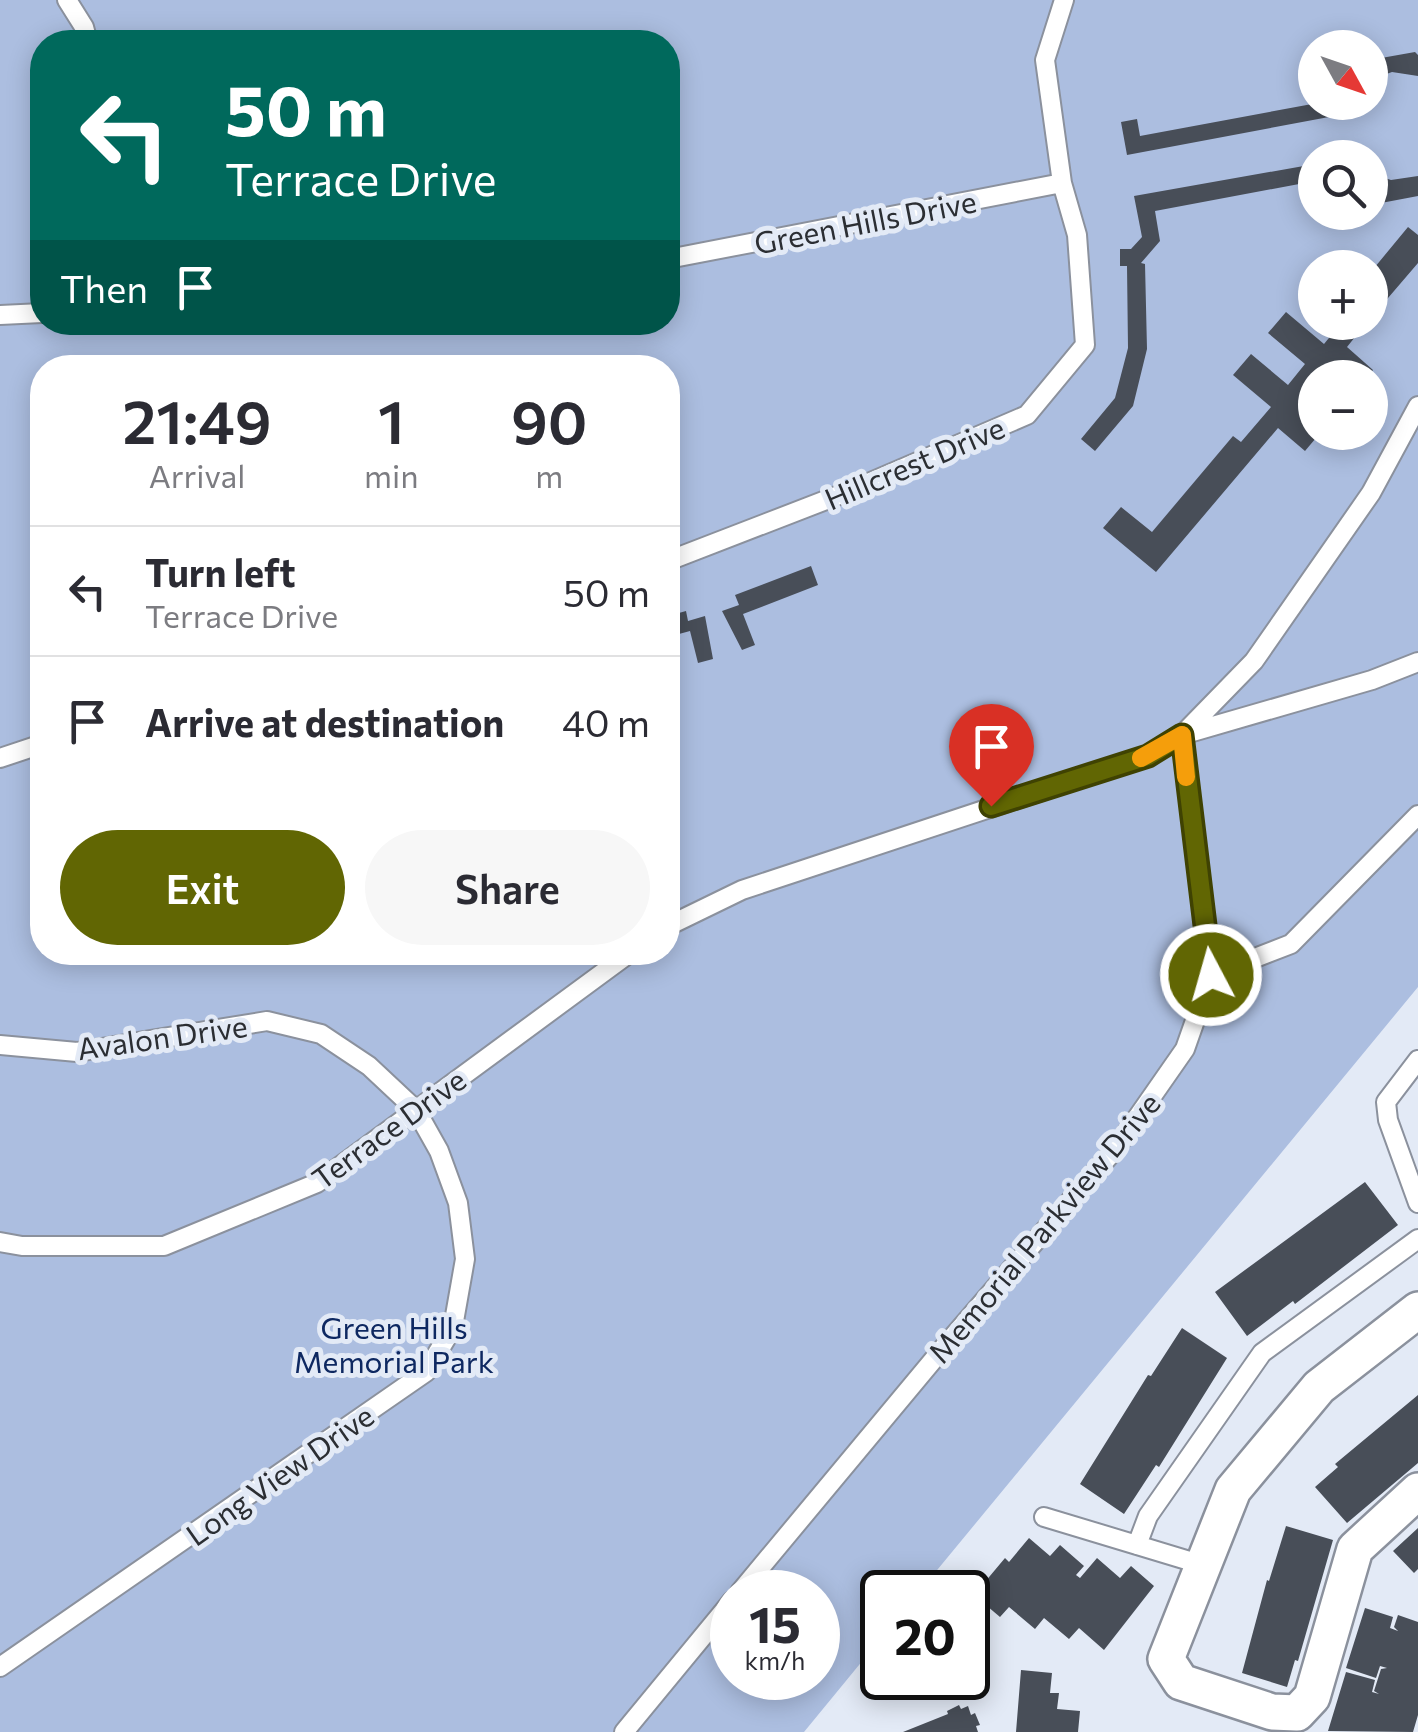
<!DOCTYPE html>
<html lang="en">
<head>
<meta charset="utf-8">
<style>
	:root { --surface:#fff; --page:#f7f7f7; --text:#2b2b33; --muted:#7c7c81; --line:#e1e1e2; --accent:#616603 }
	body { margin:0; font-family:Commissioner,sans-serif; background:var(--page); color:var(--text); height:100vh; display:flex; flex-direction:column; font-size:38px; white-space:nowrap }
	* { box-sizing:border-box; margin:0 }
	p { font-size:32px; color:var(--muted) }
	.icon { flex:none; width:55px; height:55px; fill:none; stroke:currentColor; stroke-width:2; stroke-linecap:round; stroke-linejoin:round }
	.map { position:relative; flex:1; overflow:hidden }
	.drawer { position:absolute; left:30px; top:355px; width:650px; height:610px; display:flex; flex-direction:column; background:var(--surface); border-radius:40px; box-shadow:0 5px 25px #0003 }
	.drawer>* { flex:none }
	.hud { position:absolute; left:30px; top:30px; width:650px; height:305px; border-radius:40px; box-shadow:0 5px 25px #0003; background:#00695c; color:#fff; overflow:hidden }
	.needle { width:65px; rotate:130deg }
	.buttons { position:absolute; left:1298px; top:30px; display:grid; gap:20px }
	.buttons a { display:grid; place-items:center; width:90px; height:90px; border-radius:50%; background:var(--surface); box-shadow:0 5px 25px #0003; font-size:50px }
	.speed { position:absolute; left:710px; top:1570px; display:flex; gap:20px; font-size:50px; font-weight:700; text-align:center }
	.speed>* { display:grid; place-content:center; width:130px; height:130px; border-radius:50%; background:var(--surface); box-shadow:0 5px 25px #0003; line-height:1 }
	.speed small { font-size:25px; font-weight:400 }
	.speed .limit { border:5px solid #111; border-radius:15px; background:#fff; color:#111 }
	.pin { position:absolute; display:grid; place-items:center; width:85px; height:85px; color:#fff; margin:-102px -42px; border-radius:50% 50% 50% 0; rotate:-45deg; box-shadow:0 0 10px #0007 }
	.pin .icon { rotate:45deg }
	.me { position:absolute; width:110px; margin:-55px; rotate:354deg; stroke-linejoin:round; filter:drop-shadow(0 0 8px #0008) }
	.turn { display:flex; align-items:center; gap:35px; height:210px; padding:0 30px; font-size:45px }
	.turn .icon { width:130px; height:130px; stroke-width:2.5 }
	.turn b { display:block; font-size:70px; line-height:85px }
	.then { display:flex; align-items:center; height:95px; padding:0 30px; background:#0003; gap:20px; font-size:38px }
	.eta { display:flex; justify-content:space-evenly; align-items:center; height:170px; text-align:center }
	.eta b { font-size:60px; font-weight:600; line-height:70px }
	.primary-button { display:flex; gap:20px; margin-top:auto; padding:20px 30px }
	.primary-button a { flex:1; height:115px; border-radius:60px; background:var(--accent); color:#fff; font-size:40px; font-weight:600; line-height:115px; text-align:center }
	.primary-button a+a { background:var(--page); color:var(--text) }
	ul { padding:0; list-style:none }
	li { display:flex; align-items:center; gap:30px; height:130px; padding:0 30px; border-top:2px solid var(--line) }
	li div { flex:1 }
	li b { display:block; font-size:38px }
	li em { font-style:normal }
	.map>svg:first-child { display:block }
</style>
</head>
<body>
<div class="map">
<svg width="1418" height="1732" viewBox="0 0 1418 1732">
	<rect width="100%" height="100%" fill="#e3eaf6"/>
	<path fill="#acbee0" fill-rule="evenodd" d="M0,0H1418V987L919,1592H882V1637L804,1732H0ZM42,42H668V322H42ZM1315,48H1370V102H1315ZM1315,158H1370V212H1315ZM1315,268H1370V322H1315ZM42,368H668V952H42ZM1315,378H1370V432H1315ZM732,1592H818V1678H732Z"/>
	<path fill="#484e58" d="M1415,52L1418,55V76L1392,72L1370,80V60Z
		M1323,102H1349L1345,114L1127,155L1121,122L1137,119L1140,136Z
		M1315,164V181L1155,211L1160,241L1141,263L1145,264L1147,349L1133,406L1095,451L1081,439L1115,398L1128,348L1127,266H1120V249H1131L1142,237L1134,196Z
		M1370,173L1391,180L1418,176V196L1381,203L1370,195Z
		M1408,227L1418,235V263L1370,319V273Z
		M1286,312L1324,344L1342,322H1367L1347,347L1373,370L1367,378H1315V432H1321L1305,451L1278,428L1156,572L1103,528L1121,507L1152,532L1233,436L1241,442L1271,407L1233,375L1251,354L1288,385L1305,364L1268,333Z
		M811,566L818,585L743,614L755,645L742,650L722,611L739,605L735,595Z
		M686,611L688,621L705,616L713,659L698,663L690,631L668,637V616Z
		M1365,1182L1398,1225L1295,1304L1293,1301L1247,1336L1215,1292Z
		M1182,1328L1227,1358L1159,1467L1156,1465L1124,1514L1080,1484L1148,1375L1151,1376Z
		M1418,1395V1463L1347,1523L1315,1487L1338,1467L1335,1464Z
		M1286,1526L1333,1540L1298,1661L1295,1660L1287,1687L1242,1673L1267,1580L1269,1581Z
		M1418,1528V1569L1414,1573L1393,1551Z
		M1029,1538L1050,1556L1060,1545L1084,1566L1076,1575L1080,1578L1097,1558L1120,1578L1131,1566L1154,1586L1104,1650L1079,1628L1069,1639L1044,1618L1035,1629L1009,1607L1000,1617L974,1595L1005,1558L1009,1562Z
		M1365,1608L1393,1617L1390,1628L1398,1631L1394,1627L1398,1615L1418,1622V1715L1413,1732L1328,1731L1346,1672L1375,1680L1372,1692L1379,1694L1374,1691L1381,1669L1387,1668L1380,1666L1376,1678L1346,1668Z
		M1021,1670L1052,1673L1050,1693H1059L1057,1709L1080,1711L1078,1732H1016Z
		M959,1705L961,1709L968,1706L971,1715L975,1713L980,1725L976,1726L978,1732H903L948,1714L947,1711Z"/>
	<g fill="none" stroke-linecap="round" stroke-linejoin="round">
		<defs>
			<path id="service" d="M67,0L84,27L88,42
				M668,259L1062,183
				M0,315L42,313
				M668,561L852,490L1027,415L1085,345L1077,235L1062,183L1045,60L1064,0
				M0,758L42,744
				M668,926L742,890L1147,756L1182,735L1372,680L1418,662
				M1211,975L1291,944L1418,815
				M0,1045L77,1052L267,1021L321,1034L369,1066L416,1110L439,1151L458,1203L465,1259L453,1327L426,1372L0,1667
				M1418,1060L1386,1102L1388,1120L1418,1203
				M0,1242L22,1246H164L317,1183L631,952
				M1044,1517L1203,1565
				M1137,1545L1148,1516L1262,1353L1418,1239
				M740,1592L944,1347L1116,1148L1185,1049L1211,975L1182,735L1254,661L1371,493L1418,406
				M624,1732L732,1601"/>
			<path id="minor" d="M1418,1310L1319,1387L1233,1490L1166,1659L1181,1682L1272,1712L1297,1713L1312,1697L1355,1549L1418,1491"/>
		</defs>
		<use href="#service" stroke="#8b919d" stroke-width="22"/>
		<use href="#minor" stroke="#8b919d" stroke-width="40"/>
		<use href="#service" stroke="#fff" stroke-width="18"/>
		<use href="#minor" stroke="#fff" stroke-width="35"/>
	</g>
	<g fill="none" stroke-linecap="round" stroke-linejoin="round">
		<defs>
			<path id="route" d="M991,806L1148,756L1182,735L1211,975"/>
		</defs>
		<use href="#route" stroke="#3f4202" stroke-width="25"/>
		<use href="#route" stroke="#616603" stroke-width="18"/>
		<path stroke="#f59e0b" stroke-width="18" d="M1141,758L1182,735L1186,777"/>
	</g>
	<g text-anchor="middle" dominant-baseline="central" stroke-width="10" stroke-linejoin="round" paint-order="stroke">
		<g font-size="30" fill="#2b2e33" stroke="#e3eaf6">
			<text transform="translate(865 221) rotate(-11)">Green Hills Drive</text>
			<text transform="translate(914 462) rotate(-23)">Hillcrest Drive</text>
			<text transform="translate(162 1036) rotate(-8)">Avalon Drive</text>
			<text transform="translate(388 1128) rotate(-36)">Terrace Drive</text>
			<text transform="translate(1043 1227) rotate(-50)">Memorial Parkview Drive</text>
			<text transform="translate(279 1474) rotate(-35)">Long View Drive</text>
		</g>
		<g font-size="30" fill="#0e2861" stroke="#e3eaf6">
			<text x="394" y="1326">Green Hills<tspan x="394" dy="34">Memorial Park</tspan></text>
		</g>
	</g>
</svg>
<div class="buttons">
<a><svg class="needle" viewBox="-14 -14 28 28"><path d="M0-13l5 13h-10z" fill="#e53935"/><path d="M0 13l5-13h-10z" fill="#7c7c81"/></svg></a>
<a><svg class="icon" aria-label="search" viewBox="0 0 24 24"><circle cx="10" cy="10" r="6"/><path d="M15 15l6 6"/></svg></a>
<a>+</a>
<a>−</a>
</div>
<div class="speed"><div>15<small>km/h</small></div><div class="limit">20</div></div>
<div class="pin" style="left:991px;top:806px;background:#d93025"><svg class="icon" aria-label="arrive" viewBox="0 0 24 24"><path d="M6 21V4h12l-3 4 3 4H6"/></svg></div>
<svg class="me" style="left:1211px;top:975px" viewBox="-20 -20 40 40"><circle r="17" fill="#616603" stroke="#fff" stroke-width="3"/><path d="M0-11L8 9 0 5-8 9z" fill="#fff"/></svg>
<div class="hud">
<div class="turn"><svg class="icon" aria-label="left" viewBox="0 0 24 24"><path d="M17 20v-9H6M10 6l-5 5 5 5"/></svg><div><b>50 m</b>Terrace Drive</div></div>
<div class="then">Then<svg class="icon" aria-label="arrive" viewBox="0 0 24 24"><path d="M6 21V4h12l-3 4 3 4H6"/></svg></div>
</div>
<section class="drawer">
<div class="eta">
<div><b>21:49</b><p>Arrival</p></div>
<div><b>1</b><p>min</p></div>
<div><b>90</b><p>m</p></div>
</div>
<ul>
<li><svg class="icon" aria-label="left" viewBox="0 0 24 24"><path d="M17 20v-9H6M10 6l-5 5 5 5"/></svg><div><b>Turn left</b><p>Terrace Drive</p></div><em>50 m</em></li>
<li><svg class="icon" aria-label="arrive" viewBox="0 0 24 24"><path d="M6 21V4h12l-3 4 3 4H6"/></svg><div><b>Arrive at destination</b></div><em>40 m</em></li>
</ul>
<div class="primary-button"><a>Exit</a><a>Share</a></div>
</section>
</div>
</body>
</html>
